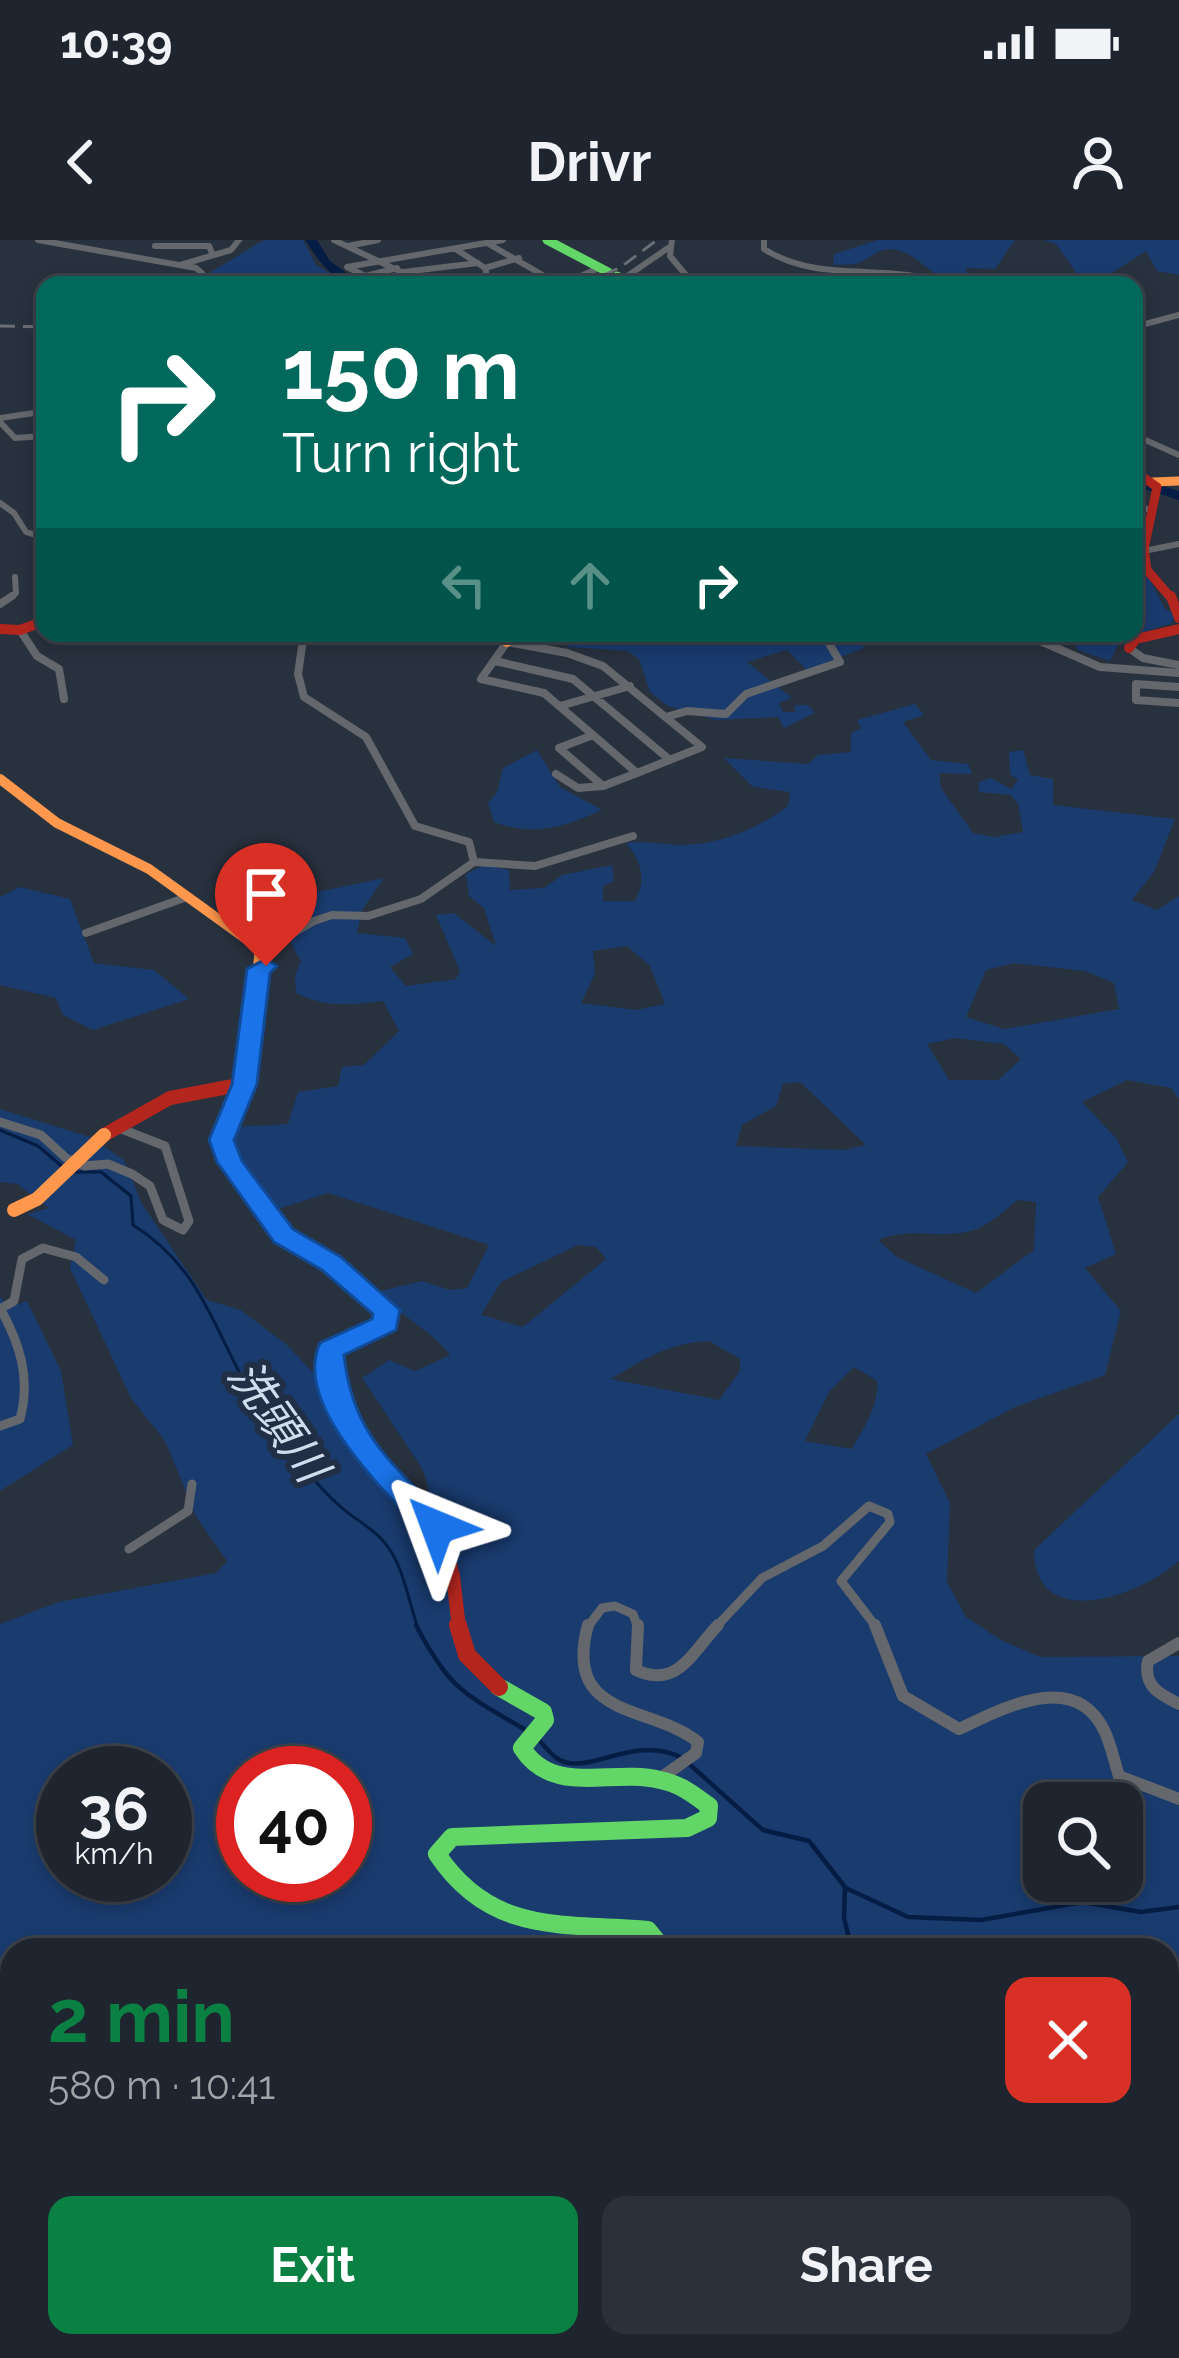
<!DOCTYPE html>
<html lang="en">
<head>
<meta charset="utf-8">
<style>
	:root { --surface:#1e252e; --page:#2b313a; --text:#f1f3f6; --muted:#a1a5aa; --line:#3c424a; --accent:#0b8043 }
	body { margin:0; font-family:Raleway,"Noto Sans JP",sans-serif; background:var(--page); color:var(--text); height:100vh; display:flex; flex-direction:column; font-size:45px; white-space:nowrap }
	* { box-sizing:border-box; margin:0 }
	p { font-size:39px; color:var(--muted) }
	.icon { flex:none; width:66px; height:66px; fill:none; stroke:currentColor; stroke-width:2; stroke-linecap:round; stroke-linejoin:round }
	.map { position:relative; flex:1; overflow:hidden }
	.side { position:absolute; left:0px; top:1698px; width:1179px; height:420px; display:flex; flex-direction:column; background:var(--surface); border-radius:36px 36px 0 0; box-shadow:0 6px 18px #0003,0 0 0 3px var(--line) }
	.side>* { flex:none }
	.hud { position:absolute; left:36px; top:36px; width:1107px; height:366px; border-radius:24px; box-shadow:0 6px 18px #0003,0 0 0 3px var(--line); background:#00695c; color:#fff; overflow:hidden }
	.tools { position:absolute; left:1023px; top:1542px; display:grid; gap:24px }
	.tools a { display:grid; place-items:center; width:120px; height:120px; border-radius:24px; background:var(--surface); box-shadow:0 6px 18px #0003,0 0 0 3px var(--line); font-size:60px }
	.speed { position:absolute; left:36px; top:1506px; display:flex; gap:24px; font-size:60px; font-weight:700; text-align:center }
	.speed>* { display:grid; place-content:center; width:156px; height:156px; border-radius:50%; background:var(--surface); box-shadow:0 6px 18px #0003,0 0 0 3px var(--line); line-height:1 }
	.speed small { font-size:30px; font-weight:400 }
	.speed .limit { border:18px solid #d22; background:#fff; color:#111 }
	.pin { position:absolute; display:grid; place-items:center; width:102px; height:102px; color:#fff; margin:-123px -51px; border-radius:50% 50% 50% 0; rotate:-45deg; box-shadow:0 0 12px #0007 }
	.pin .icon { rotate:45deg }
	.me { position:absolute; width:132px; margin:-66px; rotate:316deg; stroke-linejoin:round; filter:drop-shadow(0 0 9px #0008) }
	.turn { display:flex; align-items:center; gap:42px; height:252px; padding:0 48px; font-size:54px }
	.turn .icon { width:156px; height:156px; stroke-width:2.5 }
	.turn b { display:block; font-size:84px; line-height:102px }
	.lanes { display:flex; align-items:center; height:114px; padding:0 48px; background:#0003; justify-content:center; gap:60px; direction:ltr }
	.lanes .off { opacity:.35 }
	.round { display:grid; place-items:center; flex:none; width:126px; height:126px; border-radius:24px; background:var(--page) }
	.summary { display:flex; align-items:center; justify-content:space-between; height:204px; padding:0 48px }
	h1 { font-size:72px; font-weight:700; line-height:90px; color:var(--accent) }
	.cta { display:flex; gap:24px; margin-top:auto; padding:24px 48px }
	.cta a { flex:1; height:138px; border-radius:24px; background:var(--accent); color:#fff; font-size:48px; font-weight:700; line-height:138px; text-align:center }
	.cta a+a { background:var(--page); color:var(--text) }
	.status { display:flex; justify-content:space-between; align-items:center; height:84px; padding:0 60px; background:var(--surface); direction:ltr }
	.status svg { height:33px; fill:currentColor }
	header { display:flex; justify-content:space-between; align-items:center; height:156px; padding:0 48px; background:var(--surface); font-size:54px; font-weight:700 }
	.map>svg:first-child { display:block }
</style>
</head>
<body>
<div class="status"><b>10:39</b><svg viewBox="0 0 49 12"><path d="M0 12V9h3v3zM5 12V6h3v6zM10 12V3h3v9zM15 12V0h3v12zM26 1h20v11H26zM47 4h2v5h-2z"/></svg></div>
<header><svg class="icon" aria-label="back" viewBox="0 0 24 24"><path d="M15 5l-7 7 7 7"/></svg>Drivr<svg class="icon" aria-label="person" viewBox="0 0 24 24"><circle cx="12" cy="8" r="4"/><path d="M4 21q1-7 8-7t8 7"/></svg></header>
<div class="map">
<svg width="1179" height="2118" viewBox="0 0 1179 2118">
	<rect width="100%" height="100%" fill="#28313e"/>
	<path fill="#193b6e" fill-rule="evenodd" d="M264,0H303L316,25L351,45H217L211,32Z
		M878,0H1015L995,29L965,28L975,45C931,45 927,18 897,10C881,6 874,16 861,22C853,26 842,24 833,25L834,14Z
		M1043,0H1179V35L1157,31L1146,11L1107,36L1080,38L1056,4Z
		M1143,327L1165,369L1175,375L1172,383L1121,399L1110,421L1078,410L1068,393H1134V328Z
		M537,393H811L813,398C833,396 854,388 864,408L807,430L787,410L747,422L792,458L779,463L783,472H795V465H808L815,473L784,488L778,477L716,480L668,466L650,452L639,419L628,411L570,407Z
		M915,464L924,475L903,482L931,520L968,524L972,534L939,533L941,548L973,593L994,597L1023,592L1018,564L1011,555L979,552V542L991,538L1011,549L1018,540L1010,534L1009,512L1023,510L1030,535L1053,539V565L1175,579L1154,632L1132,660L1157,670L1179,656V859L1171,848L1127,840L1082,862L1116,898L1128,922L1098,957L1116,1014L1085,1028L1121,1071L1105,1135L1015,1167L926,1214L950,1263L947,1342L966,1377L1001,1400L1040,1417L1179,1416V1841L1167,1852V1710H12V2106H100L95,2118H0V1384L59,1362L216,1333L227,1321L197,1278L165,1201L131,1158L70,1028L76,1000L27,974L49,968L17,944L0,942V869L90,897L124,920L142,964L207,1060L241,1070L287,1105L321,1141L354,1211L388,1245L417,1262L429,1250L423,1230L362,1138L389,1120L415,1131L450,1115C430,1089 402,1079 380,1051L422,1041L450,1050L467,1048L489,1005L328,953L263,974L232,945L216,904L235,887L288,884L298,852L338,846L342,827L364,825L399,791L383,761C352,765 325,768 296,753L295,736L301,720C284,699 289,680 298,656L384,638L362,670L357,693L405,698L413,714L390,727L406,746L456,739L460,731L436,675L454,673L496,706L484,668L469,656L466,634L484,625L509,630L510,650L544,648L562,635L612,625L614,641L603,646V661H635C647,639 641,621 626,603C645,600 664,605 683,605C722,604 758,588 788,566L790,552L753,547L724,518L808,524L818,515L851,512V493L861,488L857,480ZM627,706L650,726L665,764L636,770L581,763L595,734L593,711ZM1014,723L1085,731L1114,743L1119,769L1004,789L966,777L986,730ZM955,798L1004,804L1021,819L998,840H949L927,804ZM800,842L866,905L845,910L736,906L742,885L776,866L783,844ZM1018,960L1036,962L1034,1010L976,1053L897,1017L878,1000C911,986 945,1001 977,989C991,983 1005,970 1018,960ZM578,1005L596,1007L606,1019L523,1087L481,1075L501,1042ZM709,1101L740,1119V1131L719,1160L611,1139C644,1119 668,1103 709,1101ZM854,1127L877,1141C879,1166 864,1187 852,1209L805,1201L829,1152ZM63,1533H165V1635H63ZM243,1533H345V1635H243ZM1044,1563H1122V1641H1044Z
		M537,510L560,547L602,570C565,587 534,597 494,582L488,563L497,552L503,528Z
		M20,647L70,659L94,723L154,730L189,759L93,790L63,775L56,758L0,745V657Z
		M0,1056L8,1068L27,1061L61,1131L73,1205L0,1251Z
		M1179,1174V1321C1140,1356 1035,1394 1034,1310Z
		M417,2106H1139L1145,2118H427Z"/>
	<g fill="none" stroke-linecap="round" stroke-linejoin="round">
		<path stroke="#051d44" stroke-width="3" d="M0,890L38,906L64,928
			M73,932H101L131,956L133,985C210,1033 216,1106 264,1173C286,1204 312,1242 341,1267C354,1279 373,1288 384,1302C404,1325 408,1361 418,1388"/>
		<path stroke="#051d44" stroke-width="4.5" d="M416,1385C449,1449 464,1454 524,1489
			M537,1498C543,1504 550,1514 558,1519C588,1537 632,1494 680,1517
			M688,1523L763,1590L809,1601L845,1647L844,1678L852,1710
			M848,1649L908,1677L981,1680L1083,1662L1141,1672L1179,1667
			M1004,2106L1009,2118"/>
		<path fill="#051d44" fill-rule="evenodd" d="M305,0H317L330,21L363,45C335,45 319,22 305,0Z
			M1134,237L1179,251V260L1134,246Z"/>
		<path stroke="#64676c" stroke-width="6" d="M38,0L196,28L202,33L200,45
			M334,0L420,41L449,45
			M672,0L670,16L694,45
			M764,0V9C820,45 888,21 949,45
			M487,3L560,45
			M155,6H209L212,13
			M348,6L378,0
			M457,10L485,28L489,45
			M180,25L231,10L239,0
			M485,28L519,18
			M403,32L478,23
			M362,37L397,28
			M623,39L668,8
			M384,45L347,27L503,0
			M560,45L599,28
			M1134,87L1179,75
			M0,178L41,172
			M0,182L15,198L45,196
			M1134,195L1179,215
			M0,263L14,273L26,292L45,298
			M1134,265L1153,271
			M1134,313L1179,304
			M8,359L16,353L15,337"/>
		<path stroke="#64676c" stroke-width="8" d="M0,364L12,356
			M20,390L37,416L59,429L64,459
			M304,393L298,434L304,457L366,497L415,586L469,602L474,622
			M1022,393L1100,427L1179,433
			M1129,408L1143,418L1179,425
			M495,421L573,439L670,520
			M1179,447L1136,444V460L1179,463
			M560,466L630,446
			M666,477L687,471L726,474L746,454L840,422L823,393
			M593,495L637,533
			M593,495L559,508L603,546L637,533
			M593,495L544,453L481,439L507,402L567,413L603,426L702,507L637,533
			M556,534L578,548L603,546
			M86,693L187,657
			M258,729L283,699L314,681L332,675L368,676L421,659L474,622L535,626L633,596"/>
		<path stroke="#64676c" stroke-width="9" d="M0,882L41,895L66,918L84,926L108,924L132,934L150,946L163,980L183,990L189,981L165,906L119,888
			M0,1068C20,1104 31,1138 20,1179L0,1186
			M0,1069L14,1061L22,1019L43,1008L76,1017L104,1040
			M129,1309L188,1271L192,1244
			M587,1388L602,1368L615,1366L633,1374L638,1388
			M715,1388L762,1338L823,1306L869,1266L888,1274L890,1282L841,1341L877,1388"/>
		<path stroke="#64676c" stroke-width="12" d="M588,1385C562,1480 651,1464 698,1502L696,1513L665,1535
			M638,1385L636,1430C677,1449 691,1414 718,1385
			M875,1385L903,1456L959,1489C1002,1469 1074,1429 1104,1490C1111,1504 1114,1521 1119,1536L1179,1559
			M1179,1403L1148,1421C1143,1446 1159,1454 1179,1464
			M879,2106L887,2118"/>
		<path stroke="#63d668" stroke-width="9" d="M547,0L608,32
			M617,36L637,45"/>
		<path stroke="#63d668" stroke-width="18" d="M499,1447L543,1472L545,1480L522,1508C553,1557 611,1528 660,1540C680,1544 693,1554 709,1566L708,1578L687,1588L452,1597L437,1614C491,1695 562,1683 648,1690L664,1710"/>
		<path stroke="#ff974d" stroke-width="9" d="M1153,242L1179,241"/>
		<path stroke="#ff974d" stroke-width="10" d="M494,393L507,402
			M0,539L57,583L149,629L260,709L248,812"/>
		<path stroke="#ff974d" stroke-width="14" d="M248,809L244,844L222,900L229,922L283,995L331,1024L361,1054L386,1070V1078"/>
		<path stroke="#b3261e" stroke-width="9" d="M1134,231L1157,247L1144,309L1147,330L1172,359"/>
		<path stroke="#b3261e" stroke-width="10" d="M1171,356L1179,378
			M0,389L20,390L45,381
			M1129,408L1136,399L1179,389"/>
		<path stroke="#b3261e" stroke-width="14" d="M104,895L170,858L244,844
			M386,1078V1084L330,1110L339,1159L355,1194L442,1297L453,1336L459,1388"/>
		<path stroke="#b3261e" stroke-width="18" d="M458,1385L467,1415L499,1447"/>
		<path stroke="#6b6f75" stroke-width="3" stroke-dasharray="15 8" stroke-linecap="butt" d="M583,45L621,27L657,0
			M0,86L45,87"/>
		<path stroke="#ff974d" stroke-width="14" d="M14,970L37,959L104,895"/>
	</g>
	<path fill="#1a73e8" stroke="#114b97" stroke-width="3" d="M266,719L277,726L270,733L257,844L234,900L242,921L293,989L341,1017L400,1070L396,1090L344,1115C353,1197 393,1223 447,1280L452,1287L447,1295H426C388,1254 291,1165 320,1103L372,1079L373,1074L322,1030L274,1002L217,922L209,900L232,844L247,729Z"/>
	<g text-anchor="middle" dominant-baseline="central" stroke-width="12" stroke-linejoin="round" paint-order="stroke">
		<g font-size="45" font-style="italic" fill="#d1ddef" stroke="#202f46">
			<text transform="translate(278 1181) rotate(55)">洗頭川</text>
		</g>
	</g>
</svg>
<div class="tools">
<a><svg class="icon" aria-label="search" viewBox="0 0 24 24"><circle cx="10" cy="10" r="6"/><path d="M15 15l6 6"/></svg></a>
</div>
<div class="speed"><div>36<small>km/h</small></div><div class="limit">40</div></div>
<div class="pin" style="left:266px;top:726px;background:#d93025"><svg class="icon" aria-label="arrive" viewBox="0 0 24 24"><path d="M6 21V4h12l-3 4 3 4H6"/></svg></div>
<svg class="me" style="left:437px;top:1287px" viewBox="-20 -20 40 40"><path d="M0-17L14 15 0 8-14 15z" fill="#1a73e8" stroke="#fff" stroke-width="4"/></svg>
<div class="hud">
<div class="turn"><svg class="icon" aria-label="right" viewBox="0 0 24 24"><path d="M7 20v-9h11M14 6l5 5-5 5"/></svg><div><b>150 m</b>Turn right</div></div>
<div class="lanes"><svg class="icon off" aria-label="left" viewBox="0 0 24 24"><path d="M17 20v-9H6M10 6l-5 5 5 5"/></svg><svg class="icon off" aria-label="ahead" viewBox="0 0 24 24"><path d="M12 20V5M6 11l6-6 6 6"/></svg><svg class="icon" aria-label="right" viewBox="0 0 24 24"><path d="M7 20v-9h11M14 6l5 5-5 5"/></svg></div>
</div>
<section class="side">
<div class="summary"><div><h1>2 min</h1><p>580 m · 10:41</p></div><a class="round" style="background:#d93025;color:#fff"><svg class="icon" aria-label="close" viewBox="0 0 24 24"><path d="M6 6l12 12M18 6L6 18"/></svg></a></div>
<div class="cta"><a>Exit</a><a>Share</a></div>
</section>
</div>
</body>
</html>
